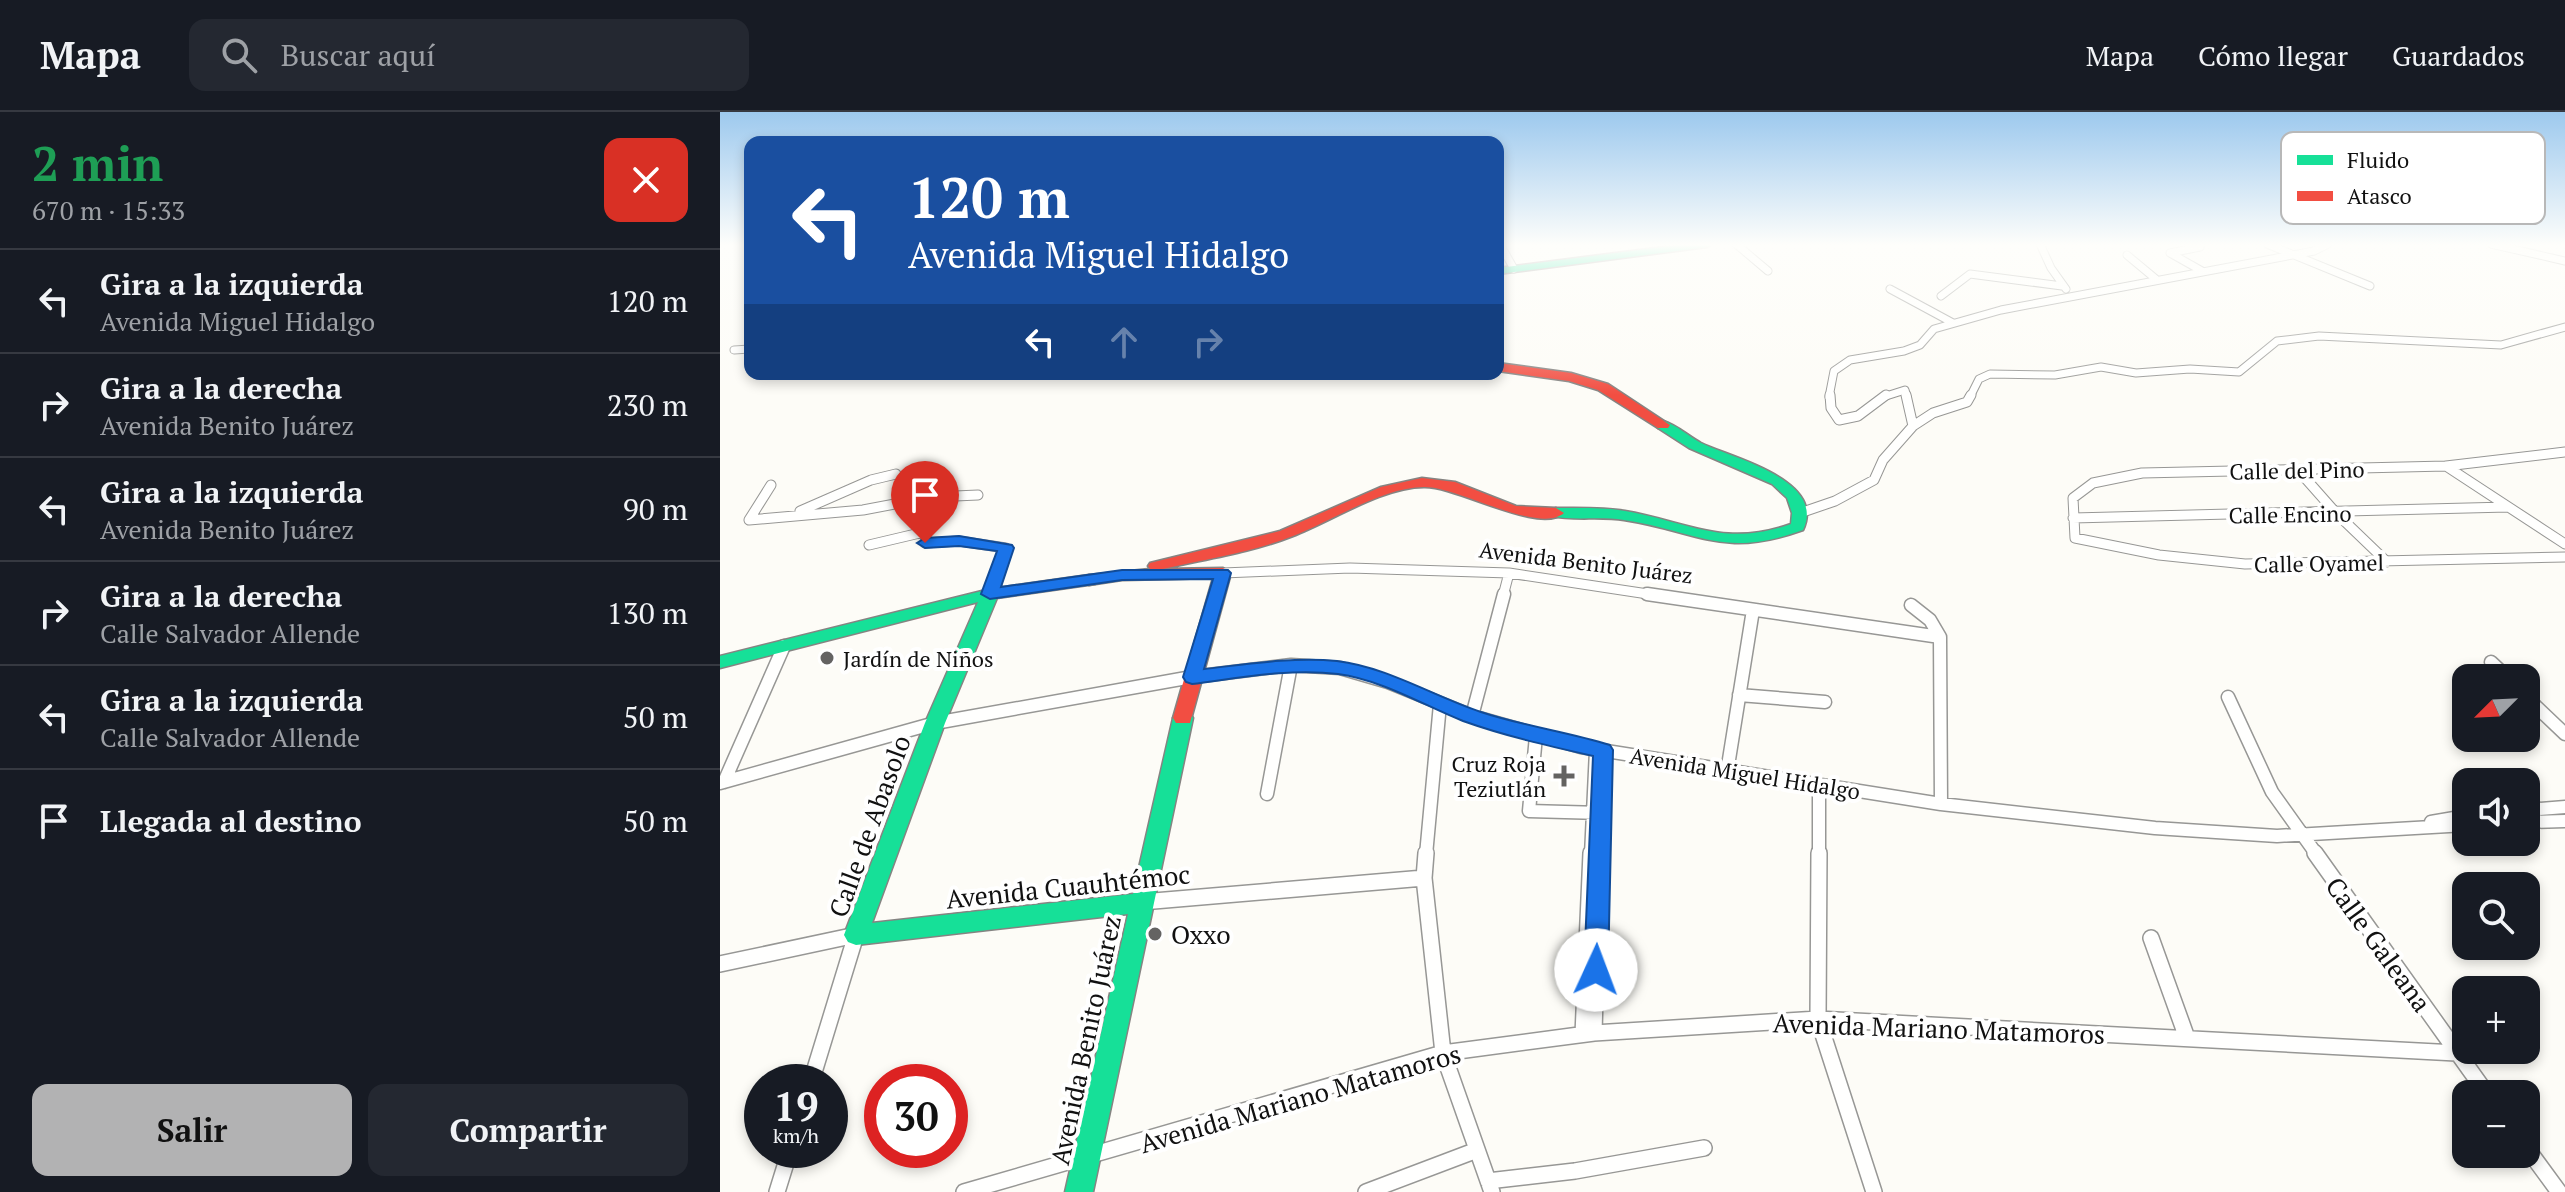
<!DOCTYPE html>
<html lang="es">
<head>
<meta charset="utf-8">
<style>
	:root { --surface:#171b24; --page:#242831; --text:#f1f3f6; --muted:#9ea1a6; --line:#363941; --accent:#b2b2b3 }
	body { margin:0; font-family:"PT Serif",serif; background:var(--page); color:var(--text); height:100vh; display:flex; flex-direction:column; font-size:30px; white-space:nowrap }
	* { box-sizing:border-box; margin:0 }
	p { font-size:26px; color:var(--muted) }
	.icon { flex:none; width:44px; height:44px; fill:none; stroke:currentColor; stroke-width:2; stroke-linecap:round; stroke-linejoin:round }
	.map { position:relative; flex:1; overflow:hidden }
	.details { display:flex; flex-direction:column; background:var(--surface); width:720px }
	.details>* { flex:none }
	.guide { position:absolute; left:24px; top:24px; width:760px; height:244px; border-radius:16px; box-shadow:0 4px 12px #0003; background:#1a4fa0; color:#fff; overflow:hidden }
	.needle { width:52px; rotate:246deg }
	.controls { position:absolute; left:1732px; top:552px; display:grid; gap:16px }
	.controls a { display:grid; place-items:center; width:88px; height:88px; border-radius:16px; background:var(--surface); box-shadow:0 4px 12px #0003; font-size:40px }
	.speed { position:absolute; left:24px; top:952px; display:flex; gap:16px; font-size:40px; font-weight:700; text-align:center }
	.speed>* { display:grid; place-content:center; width:104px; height:104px; border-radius:50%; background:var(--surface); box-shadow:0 4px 12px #0003; line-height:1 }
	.speed small { font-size:20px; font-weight:400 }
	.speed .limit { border:12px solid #d22; background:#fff; color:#111 }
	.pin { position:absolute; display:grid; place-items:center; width:68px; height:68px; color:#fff; margin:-82px -34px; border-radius:50% 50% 50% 0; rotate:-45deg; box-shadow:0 0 8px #0007 }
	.pin .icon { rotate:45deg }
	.me { position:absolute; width:88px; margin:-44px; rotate:2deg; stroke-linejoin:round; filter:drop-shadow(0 0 6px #0008) }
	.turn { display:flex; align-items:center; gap:28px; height:168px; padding:0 32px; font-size:36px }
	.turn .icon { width:104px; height:104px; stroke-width:2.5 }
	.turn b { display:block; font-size:56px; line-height:68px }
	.lanes { display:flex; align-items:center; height:76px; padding:0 32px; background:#0003; justify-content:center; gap:40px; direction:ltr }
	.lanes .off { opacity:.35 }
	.round { display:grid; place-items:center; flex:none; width:84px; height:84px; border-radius:16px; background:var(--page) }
	.summary { display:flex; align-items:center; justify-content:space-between; height:136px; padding:0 32px }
	h1 { font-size:48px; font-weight:600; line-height:60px; color:#1e9e55 }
	.button { display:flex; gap:16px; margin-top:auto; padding:16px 32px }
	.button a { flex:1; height:92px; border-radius:16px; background:var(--accent); color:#111; font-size:32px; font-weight:600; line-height:92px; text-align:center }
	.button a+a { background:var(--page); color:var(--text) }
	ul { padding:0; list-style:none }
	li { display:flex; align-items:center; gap:24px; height:104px; padding:0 32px; border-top:2px solid var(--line) }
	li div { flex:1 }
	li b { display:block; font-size:30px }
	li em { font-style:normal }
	header { display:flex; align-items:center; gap:48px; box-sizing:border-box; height:112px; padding:0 40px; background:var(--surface); border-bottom:2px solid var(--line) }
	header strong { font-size:38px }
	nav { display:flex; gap:44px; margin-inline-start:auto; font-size:28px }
	.search { width:560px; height:72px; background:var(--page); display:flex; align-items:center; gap:20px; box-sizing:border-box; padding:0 28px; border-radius:16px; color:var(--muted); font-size:30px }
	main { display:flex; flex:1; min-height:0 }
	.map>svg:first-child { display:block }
</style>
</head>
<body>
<header>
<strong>Mapa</strong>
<div class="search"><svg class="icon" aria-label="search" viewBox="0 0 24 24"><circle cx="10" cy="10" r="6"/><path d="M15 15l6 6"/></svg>Buscar aquí</div>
<nav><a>Mapa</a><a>Cómo llegar</a><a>Guardados</a></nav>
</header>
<main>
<section class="details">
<div class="summary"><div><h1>2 min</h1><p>670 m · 15:33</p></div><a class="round" style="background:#d93025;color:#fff"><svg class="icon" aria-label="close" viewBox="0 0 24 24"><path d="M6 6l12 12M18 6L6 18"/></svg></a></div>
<ul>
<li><svg class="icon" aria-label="left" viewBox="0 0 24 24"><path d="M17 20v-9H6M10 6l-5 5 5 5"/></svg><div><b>Gira a la izquierda</b><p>Avenida Miguel Hidalgo</p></div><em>120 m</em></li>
<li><svg class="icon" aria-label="right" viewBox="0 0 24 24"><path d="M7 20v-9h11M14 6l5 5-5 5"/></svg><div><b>Gira a la derecha</b><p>Avenida Benito Juárez</p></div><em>230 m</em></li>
<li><svg class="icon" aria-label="left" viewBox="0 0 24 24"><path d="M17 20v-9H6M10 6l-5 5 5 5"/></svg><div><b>Gira a la izquierda</b><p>Avenida Benito Juárez</p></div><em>90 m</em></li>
<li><svg class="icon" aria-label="right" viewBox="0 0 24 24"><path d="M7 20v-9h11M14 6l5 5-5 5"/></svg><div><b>Gira a la derecha</b><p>Calle Salvador Allende</p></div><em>130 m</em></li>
<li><svg class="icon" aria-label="left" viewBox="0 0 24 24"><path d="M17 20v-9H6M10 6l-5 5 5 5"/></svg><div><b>Gira a la izquierda</b><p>Calle Salvador Allende</p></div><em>50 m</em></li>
<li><svg class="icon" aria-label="arrive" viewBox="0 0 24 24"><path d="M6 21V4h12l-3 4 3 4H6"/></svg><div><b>Llegada al destino</b></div><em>50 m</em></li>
</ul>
<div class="button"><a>Salir</a><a>Compartir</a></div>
</section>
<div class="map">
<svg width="1845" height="1080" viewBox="0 0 1845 1080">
	<rect width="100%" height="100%" fill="#fdfcf7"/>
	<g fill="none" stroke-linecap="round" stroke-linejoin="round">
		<defs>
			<path id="street-far3" d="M780,132L794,157
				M1016,132L1048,159
				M1320,132L1331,156L1346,177
				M1547,132L1650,174
				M1771,132L1845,149
				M1450,141L1482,159
				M1450,141L1480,135
				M1407,143L1437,168
				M1170,177L1233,211
				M1221,184L1250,162L1342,174
				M14,238L30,237
				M1109,285L1114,259L1130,248L1184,239L1200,233L1214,217L1281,198L1594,139L1608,132
				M1163,285L1185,278L1187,285
				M1250,285L1259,267L1270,262L1335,263L1381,255L1416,261L1470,257L1519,260L1557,229L1599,224L1781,233L1845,215"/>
			<path id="street-far2" d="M1110,283L1111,296L1119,308L1138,304L1166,283
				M1193,314L1213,301L1247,290L1251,283
				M1845,340L1726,354L1422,361L1373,371L1353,386L1355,426L1439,443L1525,452L1845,445
				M1726,354L1845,432
				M1578,358L1616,401L1667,450
				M212,385L205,431L239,429L286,436L270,482
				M80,399L151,368L176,362
				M1080,401L1115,389L1154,368L1163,348L1193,314L1186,283
				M1353,406L1788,395
				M29,408L143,398L212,385L258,383
				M29,408L51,373
				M149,433L204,420
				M503,461L630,456L789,461L941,484
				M783,484L789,461"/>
			<path id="street-far1" d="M927,482L1220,525
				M1191,493L1210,508L1220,525L1221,692
				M1771,550L1788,566
				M1019,583L1105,590
				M1508,585L1552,680L1597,743
				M1806,585L1845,622
				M752,604L784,482
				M816,624L809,699L881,701
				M1007,660L1033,498
				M4,670L64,534
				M0,671L215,611L472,565L571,553L620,556L668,570L752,604L861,635L1221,692L1435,716L1557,724L1746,713
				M547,682L571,553
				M1806,698L1845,695
				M1711,710L1746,704
				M1806,710L1845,709
				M706,743L720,592
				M871,743L876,638
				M879,743L881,690
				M1099,743V674"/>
			<path id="street" d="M706,741L704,766L723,941L772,1080
				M1099,741L1098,907L1154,1080
				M1595,741L1767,982
				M422,790L704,766
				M1431,826L1467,926
				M0,852L136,823L91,970
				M874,921L879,741
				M863,922L871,741
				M1806,1035L1839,1080
				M768,1069L855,1059L984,1036
				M57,1080L70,1038
				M244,1080L723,941L874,921L1098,907L1736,941
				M646,1080L757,1038"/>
			<path id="fast" d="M966,132H992L987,135L778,162V156Z
				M943,309C957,313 968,324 981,331C1012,346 1107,368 1083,418C1002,447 981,420 904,408C880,404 854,409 831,404V398L836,396C859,396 883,395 905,399C969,410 1004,436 1071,412L1072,401L1067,386L1052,372L969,336L938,316L936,313Z
				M369,463L375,464L377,468L375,472L277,486L225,611L152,811L413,782L453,606L456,601H470L473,606L373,1080H345L408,802L136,833L128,830L124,823L205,611L258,490L0,556V544L270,477Z"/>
			<path id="jam" d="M778,251L851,261L888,272L950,313L948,316H938L878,278L849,269L778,259Z
				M702,366L735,370L796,394L836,396L844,401C819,423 737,374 704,375C663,375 612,409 573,424C533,440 486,447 443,457L503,456L511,461L470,611H456L453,606L493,466L402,468L369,473L361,468L369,463L430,457L428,454L430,451L560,419L661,375Z"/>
		</defs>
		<use href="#street-far3" stroke="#979795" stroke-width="9"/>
		<use href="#street-far2" stroke="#979795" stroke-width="11"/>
		<use href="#street-far1" stroke="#979795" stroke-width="15"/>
		<use href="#street" stroke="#979795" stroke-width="18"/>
		<use href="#fast" stroke="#858482" stroke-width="3"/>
		<use href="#jam" stroke="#858482" stroke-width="3"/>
		<use href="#street-far3" stroke="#fffffe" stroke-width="7"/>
		<use href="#street-far2" stroke="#fffffe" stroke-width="9"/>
		<use href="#street-far1" stroke="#fffffe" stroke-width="12"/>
		<use href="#street" stroke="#fffffe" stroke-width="15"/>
		<use href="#fast" fill="#16e098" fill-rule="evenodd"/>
		<use href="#jam" fill="#f24e42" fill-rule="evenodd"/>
	</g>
	<linearGradient id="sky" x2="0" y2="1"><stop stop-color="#9dc9ee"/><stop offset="0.47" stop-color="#fefefb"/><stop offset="1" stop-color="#fefefb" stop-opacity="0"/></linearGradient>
	<rect width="1845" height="283" fill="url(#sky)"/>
	<path fill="#1a73e8" stroke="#114b97" stroke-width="2" d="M239,424L292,433L294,436L281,475L402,458H508L511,461L484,557C528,552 572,545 617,549C667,555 713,584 761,600C803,614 848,620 890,633L893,638L888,858L884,866L876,869L867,866L864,858L873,644C829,634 785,624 743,609C703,593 662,568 618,562C569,556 520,566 472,572L466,570L463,565L493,467L402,468L270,487L261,482L277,439L239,434L205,436L197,431L205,426Z"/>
	<g fill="#646362" stroke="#fff" stroke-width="3">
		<circle cx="107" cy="546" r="8"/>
		<path d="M840 652h8v8h8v8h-8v8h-8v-8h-8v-8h8z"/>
		<circle cx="435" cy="822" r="8"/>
	</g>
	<g text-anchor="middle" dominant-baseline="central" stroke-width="8" stroke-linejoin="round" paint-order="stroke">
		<g font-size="22" fill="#111" stroke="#fff">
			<text transform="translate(1577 358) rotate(-1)">Calle del Pino</text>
			<text transform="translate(1570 402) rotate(-1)">Calle Encino</text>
			<text transform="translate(866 450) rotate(7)">Avenida Benito Juárez</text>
			<text transform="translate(1599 451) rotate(-1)">Calle Oyamel</text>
			<text transform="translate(1025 661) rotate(9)">Avenida Miguel Hidalgo</text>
		</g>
		<g font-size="22" fill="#111" stroke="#fff" text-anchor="start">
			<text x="123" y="546">Jardín de Niños</text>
			<text x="826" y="651" text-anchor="end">Cruz Roja<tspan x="826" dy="25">Teziutlán</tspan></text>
		</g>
		<g font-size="26" fill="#111" stroke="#fff">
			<text transform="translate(149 714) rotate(-70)">Calle de Abasolo</text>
			<text transform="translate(348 774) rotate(-6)">Avenida Cuauhtémoc</text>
			<text transform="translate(1659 832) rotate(54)">Calle Galeana</text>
			<text transform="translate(1219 916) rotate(2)">Avenida Mariano Matamoros</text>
			<text transform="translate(365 928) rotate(-78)">Avenida Benito Juárez</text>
			<text transform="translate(580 986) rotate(-16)">Avenida Mariano Matamoros</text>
		</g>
		<g font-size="26" fill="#111" stroke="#fff" text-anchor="start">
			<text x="451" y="822">Oxxo</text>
		</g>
	</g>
	<rect x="1561" y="20" width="264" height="92" rx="12" fill="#fff" stroke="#b8b8b8" stroke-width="2"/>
	<rect x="1577" y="43" width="36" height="10" fill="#16e098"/>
	<rect x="1577" y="79" width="36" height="10" fill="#f24e42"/>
	<g font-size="22" fill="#111">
		<text x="1627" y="56">Fluido</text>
		<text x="1627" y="92">Atasco</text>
	</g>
</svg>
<div class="controls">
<a><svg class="needle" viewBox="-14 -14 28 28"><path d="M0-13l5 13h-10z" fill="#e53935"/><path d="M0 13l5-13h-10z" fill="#9ea1a6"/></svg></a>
<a><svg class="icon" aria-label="sound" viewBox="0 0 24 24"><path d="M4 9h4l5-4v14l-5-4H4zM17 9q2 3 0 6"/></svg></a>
<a><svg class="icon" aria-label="search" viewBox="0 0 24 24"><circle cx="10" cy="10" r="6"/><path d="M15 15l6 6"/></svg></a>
<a>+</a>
<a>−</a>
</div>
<div class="speed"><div>19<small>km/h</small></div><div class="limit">30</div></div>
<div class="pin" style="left:205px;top:431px;background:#d93025"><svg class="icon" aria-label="arrive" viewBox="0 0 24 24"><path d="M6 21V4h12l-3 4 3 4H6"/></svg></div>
<svg class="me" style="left:876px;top:858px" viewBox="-20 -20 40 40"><circle r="19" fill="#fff"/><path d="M0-13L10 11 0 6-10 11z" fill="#1a73e8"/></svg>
<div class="guide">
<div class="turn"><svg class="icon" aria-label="left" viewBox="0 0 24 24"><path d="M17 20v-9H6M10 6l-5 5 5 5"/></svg><div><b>120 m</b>Avenida Miguel Hidalgo</div></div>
<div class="lanes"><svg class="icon" aria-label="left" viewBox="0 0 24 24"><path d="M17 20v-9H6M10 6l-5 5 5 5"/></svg><svg class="icon off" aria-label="ahead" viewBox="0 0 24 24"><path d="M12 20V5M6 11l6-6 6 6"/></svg><svg class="icon off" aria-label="right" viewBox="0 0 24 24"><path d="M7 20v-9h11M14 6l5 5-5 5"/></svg></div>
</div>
</div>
</main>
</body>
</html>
